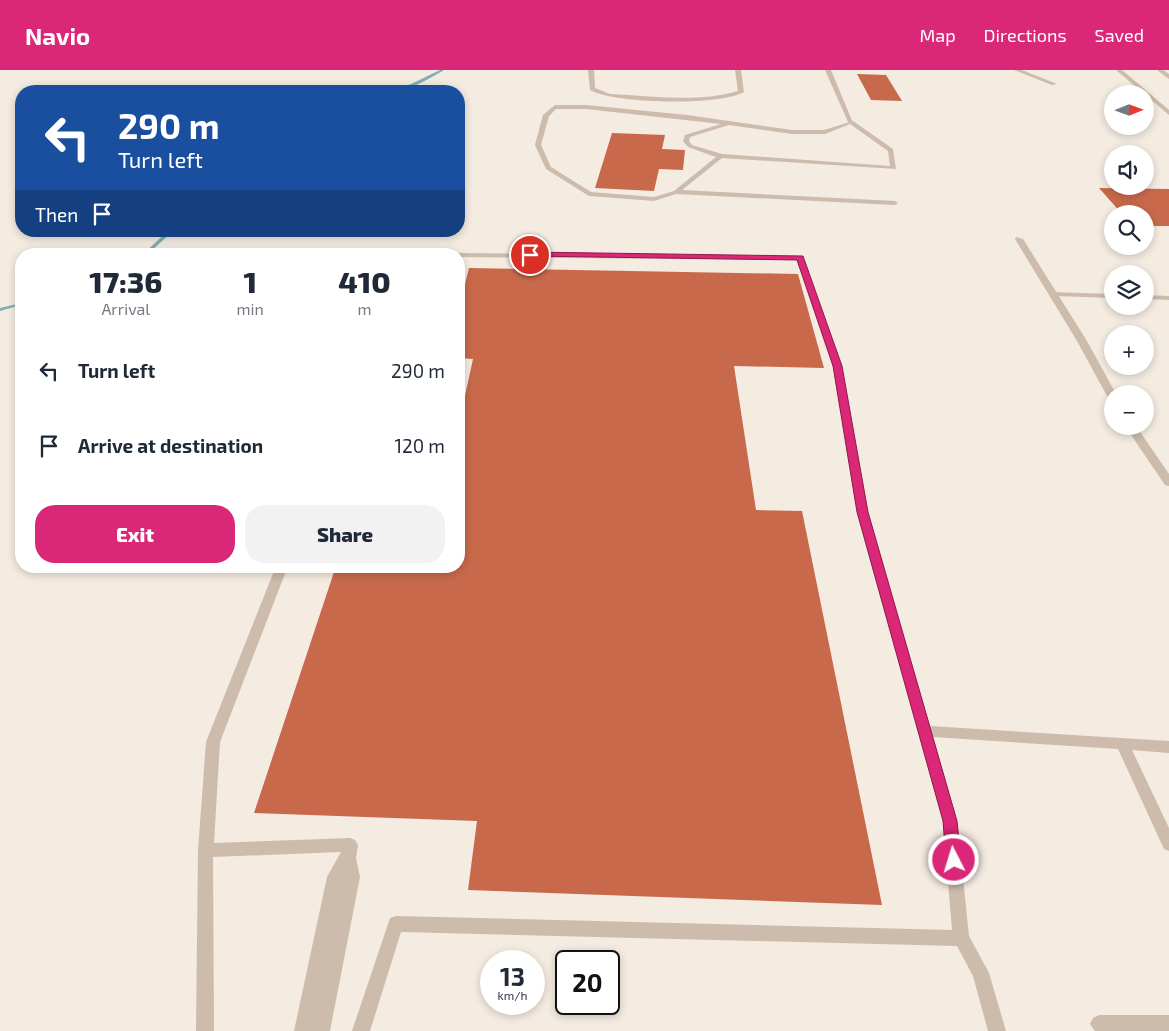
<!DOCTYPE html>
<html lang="en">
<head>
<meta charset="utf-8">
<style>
	:root { --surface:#fff; --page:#f2f2f3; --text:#1f2937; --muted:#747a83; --accent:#db2777 }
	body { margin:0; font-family:"Exo 2",sans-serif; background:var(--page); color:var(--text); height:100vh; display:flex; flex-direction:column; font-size:19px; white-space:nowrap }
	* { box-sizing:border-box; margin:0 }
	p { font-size:16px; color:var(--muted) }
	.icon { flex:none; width:28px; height:28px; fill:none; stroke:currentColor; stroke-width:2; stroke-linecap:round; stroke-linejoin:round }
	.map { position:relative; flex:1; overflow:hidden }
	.sheet { position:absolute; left:15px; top:178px; width:450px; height:325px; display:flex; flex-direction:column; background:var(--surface); border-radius:20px; box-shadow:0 2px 8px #0003 }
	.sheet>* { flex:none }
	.hud { position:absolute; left:15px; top:15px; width:450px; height:152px; border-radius:20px; box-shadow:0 2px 8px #0003; background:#1a4fa0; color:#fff; overflow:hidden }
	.needle { width:32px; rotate:89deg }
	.fabs { position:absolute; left:1104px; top:15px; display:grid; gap:10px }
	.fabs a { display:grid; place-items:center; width:50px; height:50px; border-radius:50%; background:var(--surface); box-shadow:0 2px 8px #0003; font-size:25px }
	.speed { position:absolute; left:480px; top:880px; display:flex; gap:10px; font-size:25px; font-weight:700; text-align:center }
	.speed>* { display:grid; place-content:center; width:65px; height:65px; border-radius:50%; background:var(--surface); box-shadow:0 2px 8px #0003; line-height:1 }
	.speed small { font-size:12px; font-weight:400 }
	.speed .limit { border:2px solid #111; border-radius:8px; background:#fff; color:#111 }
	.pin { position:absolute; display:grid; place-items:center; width:42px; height:42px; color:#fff; margin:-21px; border:2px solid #fff; border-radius:50%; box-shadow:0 1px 5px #0007 }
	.me { position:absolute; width:55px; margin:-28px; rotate:355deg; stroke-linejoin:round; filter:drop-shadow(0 0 4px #0008) }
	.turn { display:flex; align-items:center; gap:18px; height:105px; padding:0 20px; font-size:22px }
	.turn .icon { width:65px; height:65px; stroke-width:2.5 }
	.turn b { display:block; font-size:35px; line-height:42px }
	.then { display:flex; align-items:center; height:48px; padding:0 20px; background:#0003; gap:10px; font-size:19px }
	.eta { display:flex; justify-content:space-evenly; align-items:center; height:85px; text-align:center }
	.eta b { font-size:30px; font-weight:800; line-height:35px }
	.button { display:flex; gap:10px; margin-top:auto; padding:10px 20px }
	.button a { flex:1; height:58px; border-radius:20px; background:var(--accent); color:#fff; font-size:20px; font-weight:800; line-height:58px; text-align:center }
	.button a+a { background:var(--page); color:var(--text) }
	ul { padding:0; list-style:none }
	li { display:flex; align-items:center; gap:15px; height:75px; padding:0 20px }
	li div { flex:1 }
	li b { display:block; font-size:19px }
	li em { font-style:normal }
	header { display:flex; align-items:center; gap:30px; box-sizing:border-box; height:70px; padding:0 25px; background:var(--accent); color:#fff }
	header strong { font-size:24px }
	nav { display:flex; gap:28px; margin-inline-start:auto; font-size:18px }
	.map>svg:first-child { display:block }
</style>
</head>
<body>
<header>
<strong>Navio</strong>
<nav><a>Map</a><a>Directions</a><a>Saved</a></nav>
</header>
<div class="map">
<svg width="1169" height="961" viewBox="0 0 1169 961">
	<rect width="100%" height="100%" fill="#f4ebe1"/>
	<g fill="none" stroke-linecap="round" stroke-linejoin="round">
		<path fill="#7fb0b2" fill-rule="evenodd" d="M440,0H444C431,8 407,22 392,21L411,14Z
			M168,161H173L148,184H143Z
			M21,233V235L0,241V238Z"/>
	</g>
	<path fill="#c8694b" d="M857,4L886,5L902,31L871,30Z
		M612,63L665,65L662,79L685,80L683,100L659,99L654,121L595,118Z
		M1099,118L1169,119V156H1145V144H1122Z
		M469,198L798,204L824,298L734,296L756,440L802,441L882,835L468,820L477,751L254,743L336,496H459V353L473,289L459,288V238Z"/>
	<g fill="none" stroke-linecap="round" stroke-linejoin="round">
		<path fill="#cdbbac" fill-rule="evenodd" d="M588,0H594L595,18L610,24C652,26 697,33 738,21L735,0H741L744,22C720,36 614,34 590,20Z
			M1014,0H1022L1057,14L1052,15Z
			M1116,0H1122L1169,40V45Z
			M1157,0H1163L1169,4V9Z
			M555,35H586L687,45L792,60H824L853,51L893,79L896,99L722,88L682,120L895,131L898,133L895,135L676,124L654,131L589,126L546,99L535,75L543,45ZM556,39H586L721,54L685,65L683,71L688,77L716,87L674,121L654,127L591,122L551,97L541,75L549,46ZM850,54L888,81L890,96L722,84L692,75L689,71L690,67L729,55L792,64H825Z
			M459,183L803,186L841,296L867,442L930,656L1169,671V683L1132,680L1169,758V781L1164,779L1118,679L933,667L957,751L969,866L989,903L1006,961H988L973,906L957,876L401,862L370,961H352L388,854L390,848L396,846L952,860L943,751L857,442L833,296L797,190L459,187V184H456Z
			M1051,222L1112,224V228L1054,226L1050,224Z
			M1145,225L1169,226V230L1145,229Z
			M276,496H288L220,672L214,773L350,768L355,770L358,775L356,788L360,807L330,961H312L344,807L312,961H294L327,807L341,782L213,787L214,961H196L198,780L206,672Z
			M1099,945H1169V961H1095L1090,954L1093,948Z"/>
		<path fill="#cdbbac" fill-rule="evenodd" d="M825,0H831L853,53L848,52Z
			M1016,167L1023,169L1087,271L1116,324H1112V329L1107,326L1077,271L1015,169Z
			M1125,356H1136L1169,404V416L1165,415Z"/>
	</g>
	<path fill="#db2777" stroke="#8e194d" d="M530,182L803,186L842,296L868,442L957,751L961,790L959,795L954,797L948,795L946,790L943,751L857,442L833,296L797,190L527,186V183Z"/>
</svg>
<div class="fabs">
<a><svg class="needle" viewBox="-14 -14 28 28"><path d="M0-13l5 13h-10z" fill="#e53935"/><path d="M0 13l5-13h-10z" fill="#747a83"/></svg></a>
<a><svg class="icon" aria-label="sound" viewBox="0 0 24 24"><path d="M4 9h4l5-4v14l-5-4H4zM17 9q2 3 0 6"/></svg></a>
<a><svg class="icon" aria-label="search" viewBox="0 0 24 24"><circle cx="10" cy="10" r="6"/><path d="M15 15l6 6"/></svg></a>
<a><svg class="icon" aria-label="layers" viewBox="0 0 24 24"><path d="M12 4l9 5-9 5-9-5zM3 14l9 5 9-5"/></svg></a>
<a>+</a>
<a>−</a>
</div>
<div class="speed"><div>13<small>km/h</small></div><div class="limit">20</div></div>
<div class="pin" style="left:530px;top:185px;background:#d93025"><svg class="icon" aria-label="arrive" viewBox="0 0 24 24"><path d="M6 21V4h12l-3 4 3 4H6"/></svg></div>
<svg class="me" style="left:954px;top:790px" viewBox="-20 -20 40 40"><circle r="17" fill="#db2777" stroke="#fff" stroke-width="3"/><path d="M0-11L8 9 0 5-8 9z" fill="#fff"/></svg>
<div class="hud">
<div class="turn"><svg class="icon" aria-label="left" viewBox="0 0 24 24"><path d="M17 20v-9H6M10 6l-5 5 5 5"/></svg><div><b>290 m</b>Turn left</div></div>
<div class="then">Then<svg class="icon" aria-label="arrive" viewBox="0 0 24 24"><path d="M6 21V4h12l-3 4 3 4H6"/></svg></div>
</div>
<section class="sheet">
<div class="eta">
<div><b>17:36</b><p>Arrival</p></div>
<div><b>1</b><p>min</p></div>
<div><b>410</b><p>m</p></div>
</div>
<ul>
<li><svg class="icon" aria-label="left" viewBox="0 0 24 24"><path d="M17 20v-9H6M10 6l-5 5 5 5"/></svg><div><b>Turn left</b></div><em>290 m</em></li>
<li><svg class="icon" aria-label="arrive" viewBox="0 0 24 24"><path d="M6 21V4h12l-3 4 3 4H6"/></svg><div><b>Arrive at destination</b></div><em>120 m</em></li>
</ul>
<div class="button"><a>Exit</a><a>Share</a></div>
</section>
</div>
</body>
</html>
